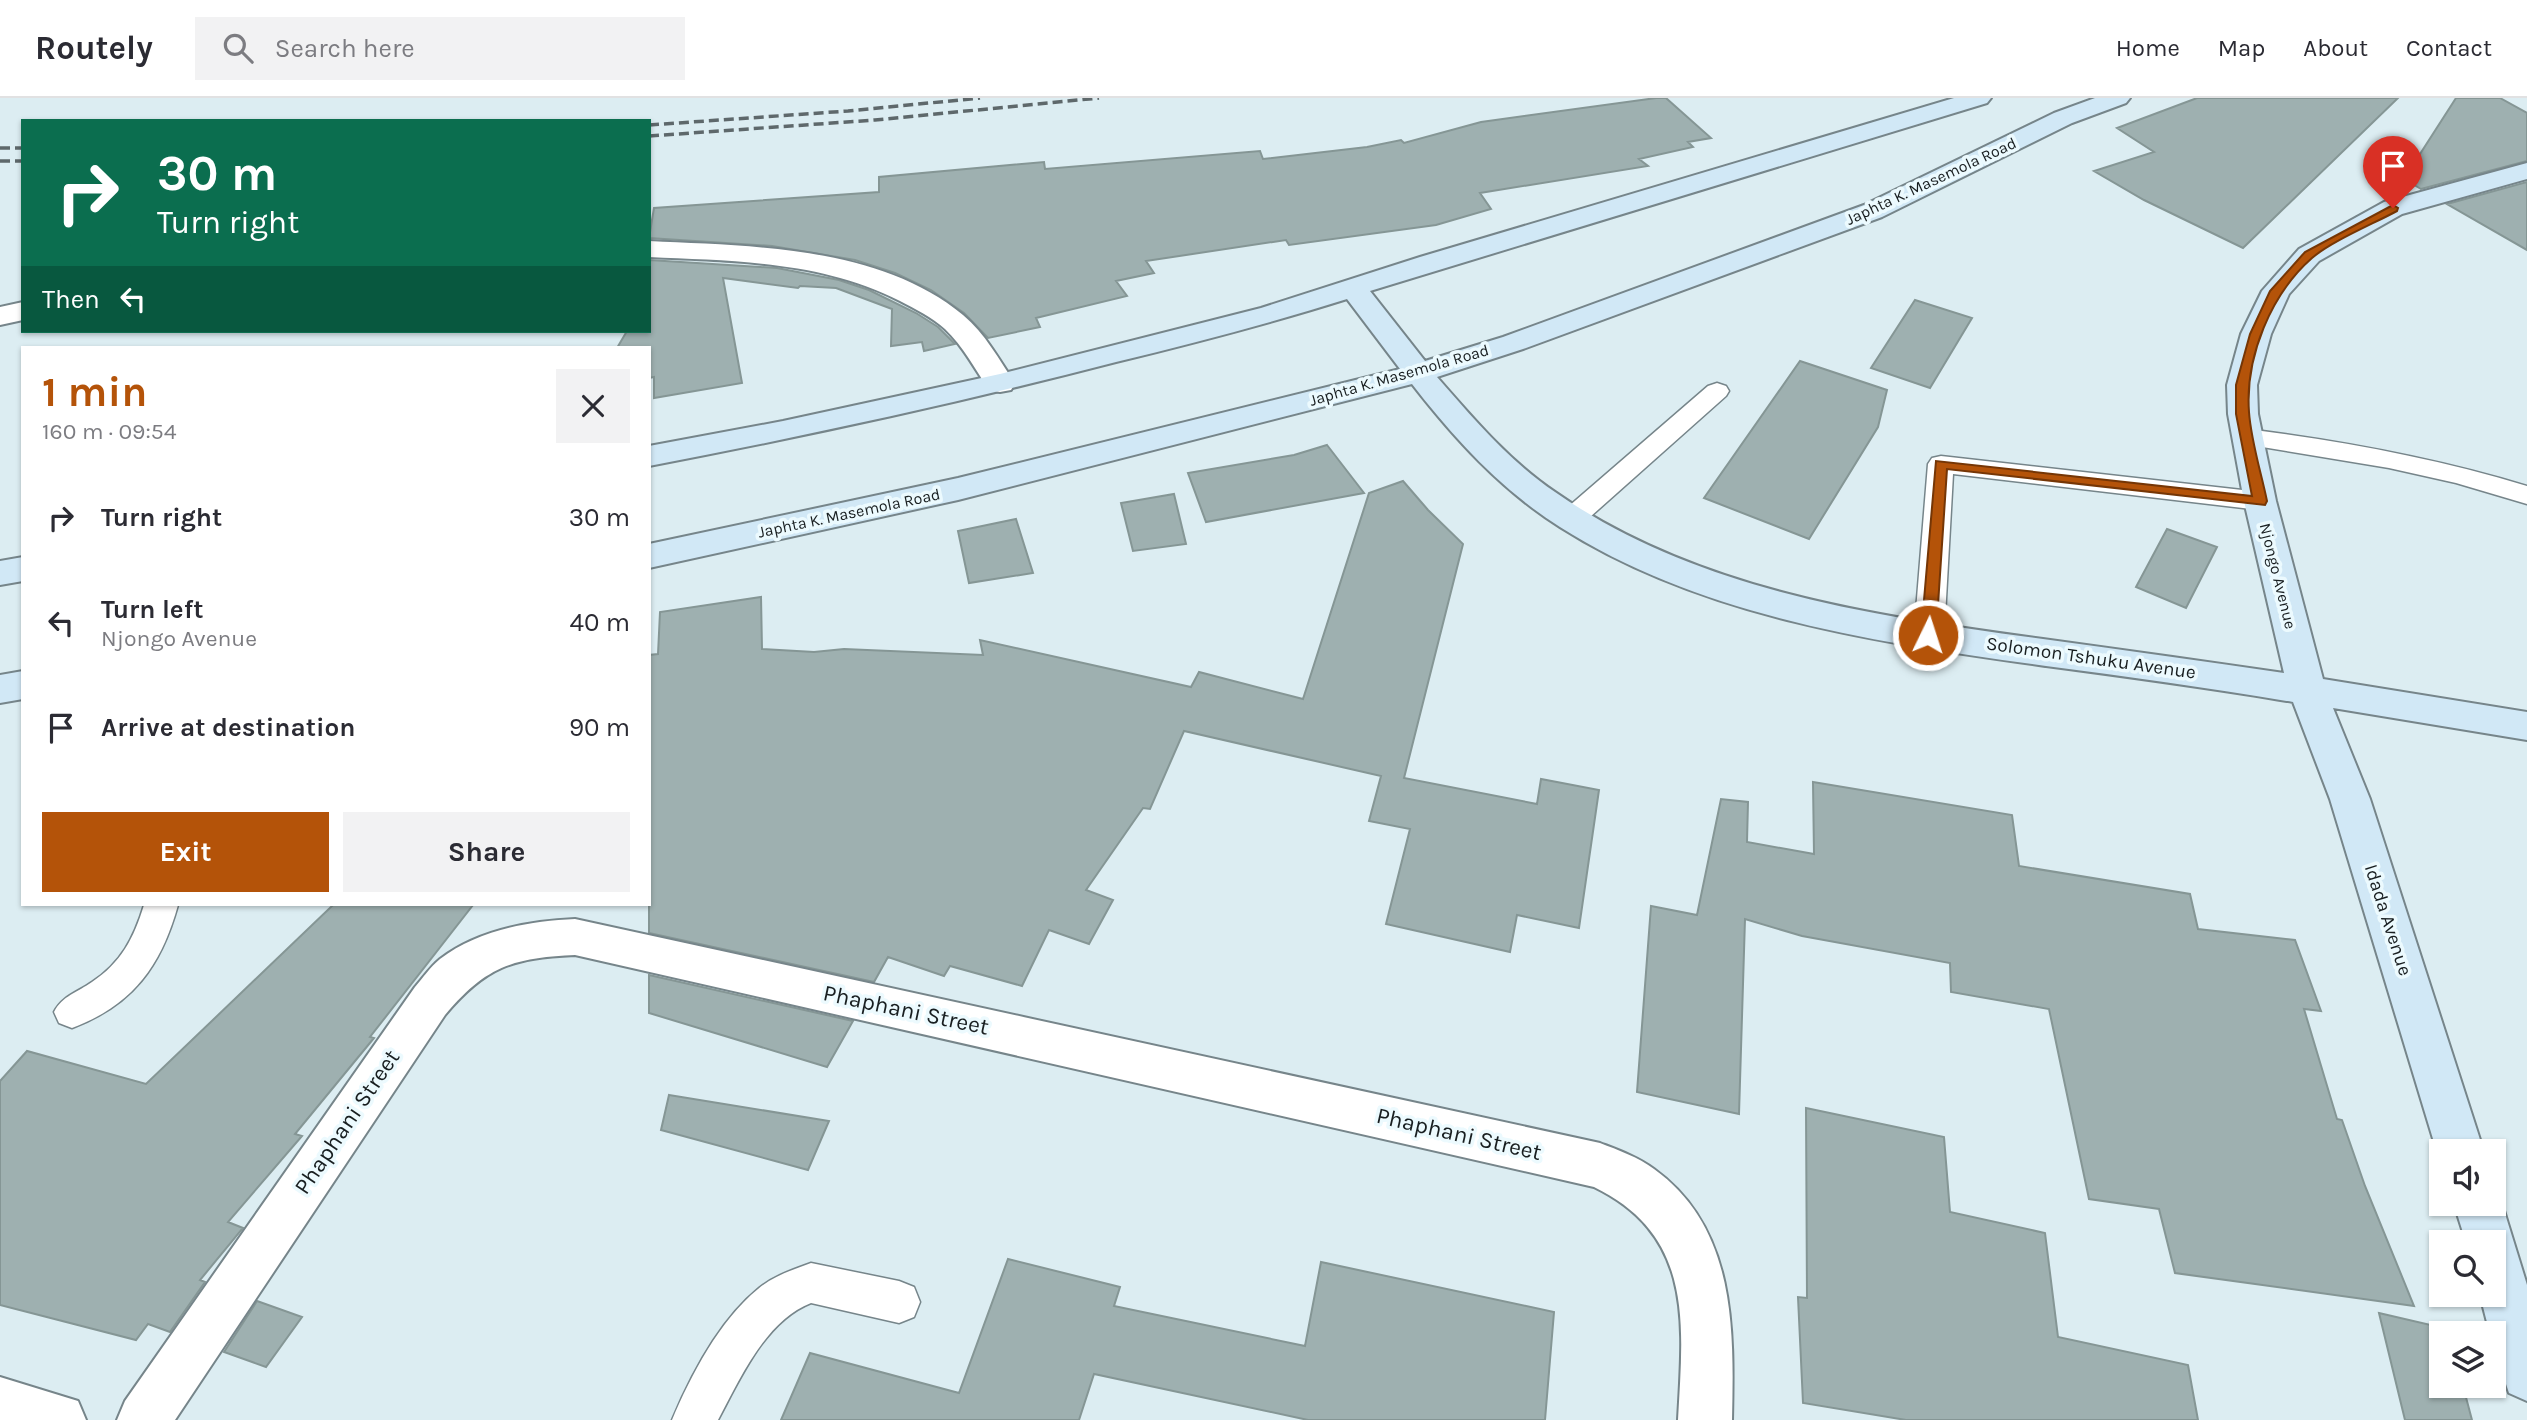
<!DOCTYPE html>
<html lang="en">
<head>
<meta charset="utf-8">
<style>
	:root { --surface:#fff; --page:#f2f2f3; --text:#2b2b33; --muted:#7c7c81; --line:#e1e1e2; --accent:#b45309 }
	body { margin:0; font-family:Karla,sans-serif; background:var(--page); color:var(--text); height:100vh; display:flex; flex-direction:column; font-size:26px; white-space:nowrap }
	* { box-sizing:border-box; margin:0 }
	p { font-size:23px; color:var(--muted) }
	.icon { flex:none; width:38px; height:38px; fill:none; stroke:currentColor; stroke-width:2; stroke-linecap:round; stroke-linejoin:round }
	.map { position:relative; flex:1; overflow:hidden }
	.details { position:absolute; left:21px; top:248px; width:630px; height:560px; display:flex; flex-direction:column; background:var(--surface); border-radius:0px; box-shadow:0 2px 5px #0004 }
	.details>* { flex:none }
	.top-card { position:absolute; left:21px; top:21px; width:630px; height:214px; border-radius:0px; box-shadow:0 2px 5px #0004; background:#0b6e4f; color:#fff; overflow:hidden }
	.tools { position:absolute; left:2429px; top:1041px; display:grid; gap:14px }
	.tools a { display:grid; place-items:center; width:77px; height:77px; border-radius:0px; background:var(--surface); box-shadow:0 2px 5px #0004; font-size:35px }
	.pin { position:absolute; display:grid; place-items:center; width:60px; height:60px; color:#fff; margin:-72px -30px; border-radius:50% 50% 50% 0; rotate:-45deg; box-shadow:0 0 7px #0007 }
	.pin .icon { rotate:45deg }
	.me { position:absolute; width:77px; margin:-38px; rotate:4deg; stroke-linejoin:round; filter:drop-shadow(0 0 5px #0008) }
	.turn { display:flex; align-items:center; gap:24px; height:147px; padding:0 21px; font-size:32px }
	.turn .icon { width:91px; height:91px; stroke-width:2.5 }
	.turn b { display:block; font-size:49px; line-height:60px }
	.then { display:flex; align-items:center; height:66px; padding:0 21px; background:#0003; gap:14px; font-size:26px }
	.round { display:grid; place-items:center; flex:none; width:74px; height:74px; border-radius:0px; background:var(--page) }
	.overview { display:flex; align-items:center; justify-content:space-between; height:119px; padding:0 21px }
	h1 { font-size:42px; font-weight:700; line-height:52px; color:var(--accent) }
	.primary-button { display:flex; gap:14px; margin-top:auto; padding:14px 21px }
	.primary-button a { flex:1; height:80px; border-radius:0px; background:var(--accent); color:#fff; font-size:28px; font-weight:700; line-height:80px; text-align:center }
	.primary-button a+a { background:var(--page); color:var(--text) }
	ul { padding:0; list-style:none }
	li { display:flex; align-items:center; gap:21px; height:105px; padding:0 21px }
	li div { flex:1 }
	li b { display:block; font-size:26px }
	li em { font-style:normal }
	header { display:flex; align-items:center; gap:42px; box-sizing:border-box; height:98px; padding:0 35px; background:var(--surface); border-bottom:2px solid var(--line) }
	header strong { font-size:33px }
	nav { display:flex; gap:38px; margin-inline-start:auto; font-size:24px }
	.search { width:490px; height:63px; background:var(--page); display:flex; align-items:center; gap:18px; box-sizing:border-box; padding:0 24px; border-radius:0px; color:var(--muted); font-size:26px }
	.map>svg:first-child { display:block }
</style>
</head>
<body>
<header>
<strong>Routely</strong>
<div class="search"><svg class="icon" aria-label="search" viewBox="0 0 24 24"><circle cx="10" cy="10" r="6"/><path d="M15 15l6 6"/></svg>Search here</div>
<nav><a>Home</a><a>Map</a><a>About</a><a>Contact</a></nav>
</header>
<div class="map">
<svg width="2527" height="1322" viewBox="0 0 2527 1322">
	<rect width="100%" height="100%" fill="#dcedf2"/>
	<path fill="#9eb0b0" stroke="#859695" stroke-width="2" d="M1656,0H1666L1711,40L1688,44L1693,49L1639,61L1648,68L1480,95L1491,111L1436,127L1289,147L1286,142L1146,163L1154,175L1116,183L1127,198L1036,220L1040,229L988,240L964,215L931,192L895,175L855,162L772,148L649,140L654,110L879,94V79L1044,64L1045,71L1260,53L1263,61L1367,49L1401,42L1404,45L1481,24Z
		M2197,0H2398L2243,150L2144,102L2094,73L2154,54L2117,30Z
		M2456,0H2500L2527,15V63L2421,91L2404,81Z
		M2527,84V152L2447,106Z
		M649,162L777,170L839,182L869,192L916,215L938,229L955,246L924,253L922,244L891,248L892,211L836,190L800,188L798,190L723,180L742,285L654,300V279L649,280V250H617L627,233H649Z
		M1915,202L1972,220L1930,290L1871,270Z
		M1800,263L1887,292L1878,329L1809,441L1704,400Z
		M1327,347L1364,395L1206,424L1188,375L1294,357Z
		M1403,383L1428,412L1463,446L1404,680L1537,706L1541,681L1599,692L1579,830L1517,817L1510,854L1386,826L1410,731L1369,723L1381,678L1184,633L1150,711L1143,710L1086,792L1113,802L1089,846L1049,832L1022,888L950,868L944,878L888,859L874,884L649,835V557L658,556L660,514L761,499L762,551L814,554L844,551L983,557L980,542L1191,589L1199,574L1303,601L1369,395Z
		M1174,396L1186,446L1133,453L1121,405Z
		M1016,421L1033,475L969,485L958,433Z
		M2167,431L2217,449L2186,510L2136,489Z
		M1813,684L2012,717L2019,768L2190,796L2198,831L2295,842L2321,913L2304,911L2337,1021L2342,1022L2365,1088L2414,1208L2175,1175L2159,1111L2089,1101L2049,911L1951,894L1950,865L1802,838L1745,821L1739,1016L1637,994L1651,808L1697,817L1721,701L1748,704L1747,744L1814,756Z
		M333,807H473L370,939L374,940L295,1036L302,1038L228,1124L243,1130L200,1182L205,1184L170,1234L148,1226L136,1242L0,1207V983L27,953L146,986Z
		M649,877L853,923L827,969L649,915Z
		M669,997L829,1023L808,1072L661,1032Z
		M1806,1010L1944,1039L1950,1114L2045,1135L2058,1239L2188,1267L2198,1322H1906L1803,1305L1798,1199L1807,1200Z
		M1008,1161L1120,1189L1114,1208L1305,1248L1321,1164L1554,1214L1545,1322H1308L1094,1276L1079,1322H781L810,1255L959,1295Z
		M257,1203L302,1219L266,1269L224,1254Z
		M2379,1215L2448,1231L2449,1236H2441V1288H2463L2472,1322H2405Z"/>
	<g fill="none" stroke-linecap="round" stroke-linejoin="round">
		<defs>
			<path id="lane" d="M1717,285L1726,288L1729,293L1726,298L1581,427L1571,430L1561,427L1557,421L1561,415L1708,288Z
				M2247,331C2342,343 2435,360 2527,388V406L2456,385L2389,370L2238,345L2234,339L2238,333Z
				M1941,358L2260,394L2269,397L2273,403L2269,409L2260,412L1953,376L1944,537L1939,544L1929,548L1919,544L1914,537L1928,366L1932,360Z
				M144,807H178C161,868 133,907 72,930L59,925L54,914C62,898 78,894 92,884C121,865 134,840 144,807Z
				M811,1165L899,1183L914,1189L920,1204L914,1219L899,1225L811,1205C765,1223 740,1281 718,1322H672C691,1277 720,1222 758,1191C773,1178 792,1172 811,1165Z"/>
			<path id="street" d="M649,143C752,148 880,148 963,217C985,235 999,262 1015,285L1011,292L1000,294L989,292C975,271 963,248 945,231C932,219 915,211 900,203C822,163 735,163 649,159Z
				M23,204V222L0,227V209Z
				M575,821L1600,1045C1618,1052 1638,1059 1654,1071C1736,1130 1734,1231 1732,1322H1678C1683,1227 1695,1138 1594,1089L575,857C513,860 486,868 445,917L175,1322H117L125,1303L415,889C423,880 430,869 440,861C478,832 529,823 575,821Z
				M0,1279L78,1303L86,1322H0Z"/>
			<path id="secondary" d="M1954,0H1991L1987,5L1370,193L1425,263L1503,239L1864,107L2054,15L2095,0H2130L2126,5L2072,25L1882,119L1523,251L1437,279C1473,320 1509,363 1555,394C1697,493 1874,518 2043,541C2123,552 2204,563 2284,575L2244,403L2228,316L2227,287L2241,236L2262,193L2299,151L2384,104L2527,65V81L2402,116L2319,163L2289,196L2271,236L2257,287L2258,316L2276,403L2323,581L2527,614V642L2333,610L2370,701L2484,1054H2441V1063L2437,1054L2330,701L2293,604C2211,590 2129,579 2046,568C1882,545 1703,520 1560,429C1501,392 1454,340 1412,286L958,402L649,470V446L958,380L1400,271L1347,201C1271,225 1194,245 1116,264C962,304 806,338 649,368V348L783,323L1000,276L1261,210L1420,159Z
				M23,459V483L0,487V463Z
				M23,573V601L0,605V577Z
				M2494,1089L2502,1106L2527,1187V1303L2509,1295L2494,1250V1236H2490L2480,1197H2494V1144H2466L2454,1106H2494Z"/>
		</defs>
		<use href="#lane" stroke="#76858a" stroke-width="3"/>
		<use href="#street" stroke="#76858a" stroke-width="4"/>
		<use href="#secondary" stroke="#76858a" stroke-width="4"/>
		<use href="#lane" fill="#fff" fill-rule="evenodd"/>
		<use href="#street" fill="#fff" fill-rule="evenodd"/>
		<use href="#secondary" fill="#d1e8f6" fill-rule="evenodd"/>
		<path stroke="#5e686b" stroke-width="3.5" stroke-dasharray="10 5" stroke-linecap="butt" d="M649,27L848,13L980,0
			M649,38L875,22L1099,0
			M0,50H23
			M0,63H23"/>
	</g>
	<path fill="#b45309" stroke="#753606" stroke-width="2" d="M2393,107L2398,110L2397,113C2373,126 2332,143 2312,160C2271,196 2245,259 2249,314C2251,343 2261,374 2267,403L2265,407L1947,371L1936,537L1934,541H1923L1921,537L1936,363L2252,398L2236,316V287L2250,236L2270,193L2305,154Z"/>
	<g text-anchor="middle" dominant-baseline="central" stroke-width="7" stroke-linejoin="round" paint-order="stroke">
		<g font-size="16" fill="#181e20" stroke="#ecfafe">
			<text transform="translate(1931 83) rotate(-25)">Japhta K. Masemola Road</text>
			<text transform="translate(1399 277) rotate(-16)">Japhta K. Masemola Road</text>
			<text transform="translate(849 415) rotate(-12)">Japhta K. Masemola Road</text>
			<text transform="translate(2278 478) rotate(76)">Njongo Avenue</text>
		</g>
		<g font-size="19" fill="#181e20" stroke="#ecfafe">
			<text transform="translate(2091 560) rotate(8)">Solomon Tshuku Avenue</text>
			<text transform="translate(2388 822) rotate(72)">Idada Avenue</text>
		</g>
		<g font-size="23" fill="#181e20" stroke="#ecfafe">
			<text transform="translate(906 912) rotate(12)">Phaphani Street</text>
			<text transform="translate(347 1024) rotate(-56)">Phaphani Street</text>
			<text transform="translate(1459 1036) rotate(13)">Phaphani Street</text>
		</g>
	</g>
</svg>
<div class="tools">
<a><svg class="icon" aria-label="sound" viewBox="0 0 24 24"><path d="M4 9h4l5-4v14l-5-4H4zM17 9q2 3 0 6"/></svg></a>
<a><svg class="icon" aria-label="search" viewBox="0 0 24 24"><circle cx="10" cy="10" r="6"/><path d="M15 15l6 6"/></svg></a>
<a><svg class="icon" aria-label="layers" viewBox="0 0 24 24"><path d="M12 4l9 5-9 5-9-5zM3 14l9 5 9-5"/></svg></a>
</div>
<div class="pin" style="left:2393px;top:110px;background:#d93025"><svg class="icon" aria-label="arrive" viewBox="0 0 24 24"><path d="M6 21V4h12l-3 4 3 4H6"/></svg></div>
<svg class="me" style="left:1928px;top:537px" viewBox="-20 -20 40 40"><circle r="17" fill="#b45309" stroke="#fff" stroke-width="3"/><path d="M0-11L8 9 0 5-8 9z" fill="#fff"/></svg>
<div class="top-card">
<div class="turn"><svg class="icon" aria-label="right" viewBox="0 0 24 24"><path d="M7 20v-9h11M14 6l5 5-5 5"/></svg><div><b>30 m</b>Turn right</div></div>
<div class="then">Then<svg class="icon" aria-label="left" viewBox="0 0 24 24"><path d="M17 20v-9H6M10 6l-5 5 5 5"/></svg></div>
</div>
<section class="details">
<div class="overview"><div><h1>1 min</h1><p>160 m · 09:54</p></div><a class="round"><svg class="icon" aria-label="close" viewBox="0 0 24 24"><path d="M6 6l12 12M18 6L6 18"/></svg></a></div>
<ul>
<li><svg class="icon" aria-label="right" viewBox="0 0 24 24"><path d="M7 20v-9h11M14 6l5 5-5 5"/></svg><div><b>Turn right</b></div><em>30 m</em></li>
<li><svg class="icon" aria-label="left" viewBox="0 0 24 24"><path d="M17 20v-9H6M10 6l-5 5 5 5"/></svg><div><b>Turn left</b><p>Njongo Avenue</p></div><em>40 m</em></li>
<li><svg class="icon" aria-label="arrive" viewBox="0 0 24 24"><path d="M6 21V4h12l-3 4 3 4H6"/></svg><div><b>Arrive at destination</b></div><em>90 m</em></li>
</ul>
<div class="primary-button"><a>Exit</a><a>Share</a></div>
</section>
</div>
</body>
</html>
